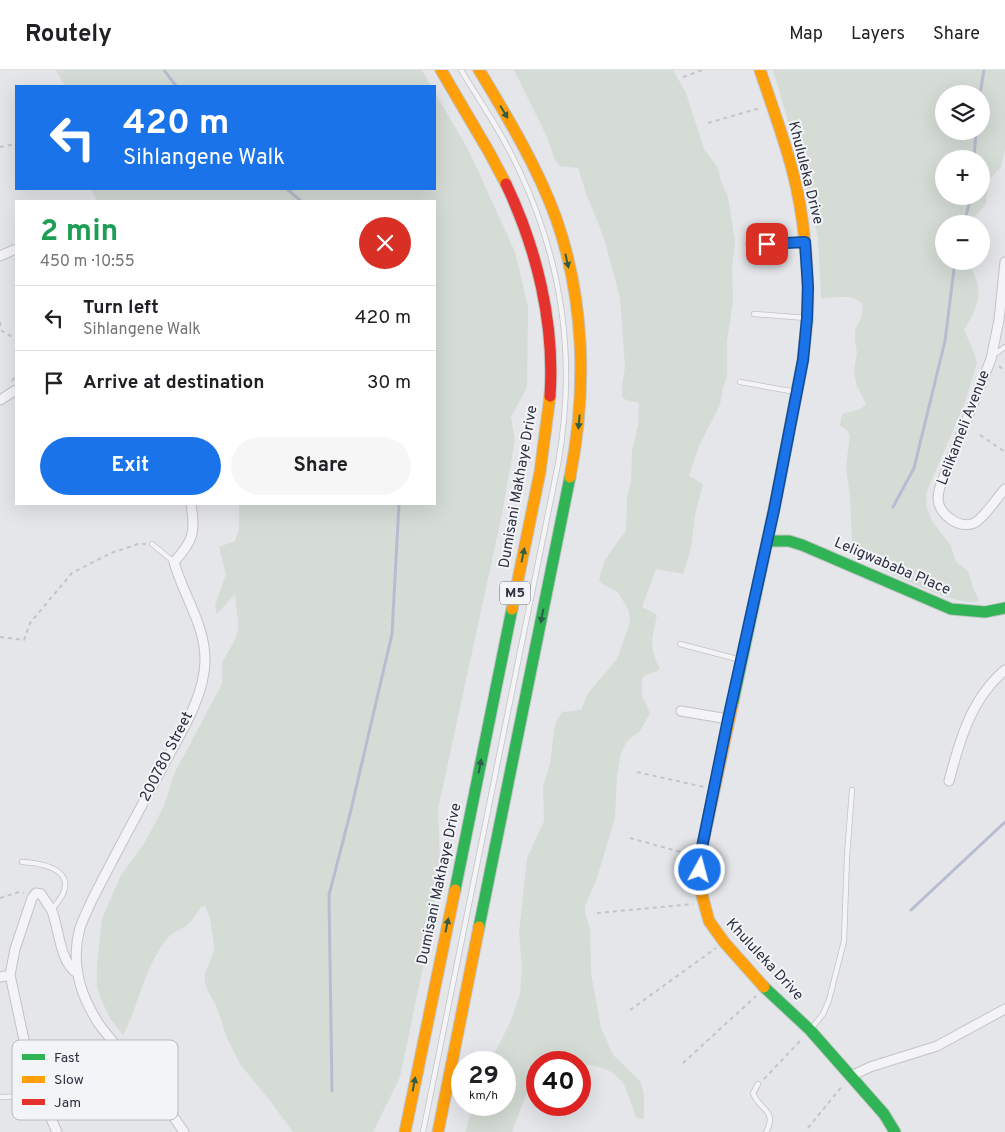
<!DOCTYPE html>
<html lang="en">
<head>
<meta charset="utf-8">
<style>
	:root { --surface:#fff; --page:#f6f6f6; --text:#202124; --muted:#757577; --line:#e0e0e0; --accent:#1a73e8 }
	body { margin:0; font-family:Overpass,sans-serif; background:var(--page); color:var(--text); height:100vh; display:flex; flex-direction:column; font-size:19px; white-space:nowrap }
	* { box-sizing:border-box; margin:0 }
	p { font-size:16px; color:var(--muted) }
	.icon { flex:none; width:28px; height:28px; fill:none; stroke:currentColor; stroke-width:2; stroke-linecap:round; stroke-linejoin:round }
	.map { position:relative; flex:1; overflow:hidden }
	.sheet { position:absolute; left:15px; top:130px; width:421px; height:305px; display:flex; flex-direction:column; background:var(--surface); border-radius:0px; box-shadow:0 5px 20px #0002 }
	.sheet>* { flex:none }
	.hud { position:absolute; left:15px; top:15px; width:421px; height:105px; border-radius:0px; box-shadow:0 5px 20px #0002; background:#1a73e8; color:#fff; overflow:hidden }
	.fabs { position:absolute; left:935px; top:15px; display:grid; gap:10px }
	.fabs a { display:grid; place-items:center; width:55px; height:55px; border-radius:50%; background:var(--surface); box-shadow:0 5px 20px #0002; font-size:25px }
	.speed { position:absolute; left:451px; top:981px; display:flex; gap:10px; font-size:25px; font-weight:700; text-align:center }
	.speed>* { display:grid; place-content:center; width:65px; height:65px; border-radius:50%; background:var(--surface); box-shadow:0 5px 20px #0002; line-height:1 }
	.speed small { font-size:12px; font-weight:400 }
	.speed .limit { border:8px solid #d22; background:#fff; color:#111 }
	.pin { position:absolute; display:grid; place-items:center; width:42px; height:42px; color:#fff; margin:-21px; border-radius:10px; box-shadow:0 2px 8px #0006 }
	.me { position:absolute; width:55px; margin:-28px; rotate:7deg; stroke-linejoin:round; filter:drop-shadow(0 0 4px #0008) }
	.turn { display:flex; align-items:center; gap:18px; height:105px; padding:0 25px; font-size:22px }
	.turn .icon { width:65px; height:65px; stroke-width:2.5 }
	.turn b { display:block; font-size:35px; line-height:42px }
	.round { display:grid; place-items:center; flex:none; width:52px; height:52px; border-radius:26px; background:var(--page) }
	.headline { display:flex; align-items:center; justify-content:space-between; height:85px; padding:0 25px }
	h1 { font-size:30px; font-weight:700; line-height:38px; color:#1e9e55 }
	.cta { display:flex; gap:10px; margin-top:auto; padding:10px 25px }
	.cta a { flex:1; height:58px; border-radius:30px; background:var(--accent); color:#fff; font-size:20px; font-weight:700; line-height:58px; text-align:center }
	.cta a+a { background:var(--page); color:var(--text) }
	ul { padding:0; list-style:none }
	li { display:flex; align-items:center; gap:15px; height:65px; padding:0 25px; border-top:1px solid var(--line) }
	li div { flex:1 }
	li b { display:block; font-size:19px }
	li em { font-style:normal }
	header { display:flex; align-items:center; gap:30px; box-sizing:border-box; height:70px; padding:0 25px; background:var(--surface); border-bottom:1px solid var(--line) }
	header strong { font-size:24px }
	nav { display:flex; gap:28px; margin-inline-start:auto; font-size:18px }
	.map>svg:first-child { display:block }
</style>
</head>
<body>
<header>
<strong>Routely</strong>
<nav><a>Map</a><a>Layers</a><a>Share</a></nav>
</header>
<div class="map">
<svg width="1005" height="1062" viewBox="0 0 1005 1062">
	<rect width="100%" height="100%" fill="#e4e6e9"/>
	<path fill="#d4dcd5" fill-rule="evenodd" d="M56,0H422L431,16H65Z
		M514,0H673L686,23L704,79L718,98L720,108L728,127L735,172L732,197L733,230L727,271V307L723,317L720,335L699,376L689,406L703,414L695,444L691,478L683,504L656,499L642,537L657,545C652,569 648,576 660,599C654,604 647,603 642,608V626L650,643L641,660L627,671L621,683L617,705L615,748L597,808L585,836V843L590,858L591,903L601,958L613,985L641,1012L644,1025V1048L643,1049L637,1048C632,1038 630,1029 626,1019C618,1000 598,995 580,994V992H538L512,1062H465L474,1035H505V992H490L510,953L520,924L522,897L519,862L527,788L544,751L543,715L550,694L555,654L562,642L581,640L588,623L617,589L630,553L629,541L618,522L601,513L599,510L605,490L626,460L627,428L631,412L632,381L638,355L639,333L626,330L622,327V315L625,297L620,228L604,168L586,123L578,98L560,96L555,90L546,65Z
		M773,0H1005V79L1001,97L988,111L986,134L976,145L963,154H944V191H968C984,221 981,232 964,260L974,282L977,293L964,335L926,423L927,438L932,451L951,476L956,492L968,501L973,518L979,530L975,532C949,534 875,498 854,481L852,470L850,426L846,396L850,365L846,359L840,356L842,344L861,339L866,334L857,316L854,303L857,282L855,273V260L861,248L863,235C854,223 835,228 821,228L818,168L806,113ZM944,24H981V61H944ZM944,89H981V126H944Z
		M435,23L469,81L515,182L528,237L527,317L511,347L515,370L502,444L438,739L440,791L430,863L400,1007L373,1062H293L271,1032L240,994L227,968L216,935L208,922L205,913V903L214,881V875L210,848L205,836L201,837C197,842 193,851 187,855C176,863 173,860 163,874C143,902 139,935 123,965L110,948L100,927L97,917V895L102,849L120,807L145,772L164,736L174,704L222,614V592L234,572L238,561V551L235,524L217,544L215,535L226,504L219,477L235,471L239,459V434H435V131H97L91,119H435Z"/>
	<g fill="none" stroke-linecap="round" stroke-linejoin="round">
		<path stroke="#b6bdd0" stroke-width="3" d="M164,0L176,16
			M980,24L984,0
			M974,89L976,61
			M287,119L301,131
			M964,154L971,126
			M893,437L914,398L945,271L955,191
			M911,840L1005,752
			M332,1021L329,825L350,744L392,564L399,434"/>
		<defs>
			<path id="lane" d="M748,174L801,172
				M754,244L806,248
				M992,286L1005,277
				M740,312L796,322
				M152,474L174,492
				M680,574L741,590
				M22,792C56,794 82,807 52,839
				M811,959L823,944L829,930L844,871L847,786L852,720
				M758,1014L753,1023C759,1040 778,1040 766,1062
				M0,1027L41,1026
				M423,1062L558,394C576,293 563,194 520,102C504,66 481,33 461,0"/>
			<path id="street" d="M0,186L16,179
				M1005,192L999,250L991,289L940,417C939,420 938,425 938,429C939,445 961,461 976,452C987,444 996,429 1005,419
				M0,330L16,320
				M681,641L728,649
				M949,711C960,669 971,629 1005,600
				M0,907L10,905
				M851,1006L870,997L937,976L1005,939
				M57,1062L41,1026L26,979L10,905L15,879L32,828L36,823L41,824C44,829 49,835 52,841C59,859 60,893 77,903
				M184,1062L171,1043L101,957C81,928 70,894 80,858C83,849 88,839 92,830C114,787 137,744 160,702C177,669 205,628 205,590C205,554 183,525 174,492C193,471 196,463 191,434"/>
			<path id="fast" d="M768,471H789L802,475L951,539L985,542L1005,538
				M733,632L777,425L803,290L807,251
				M455,820L512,539
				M479,857L570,407
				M764,917L810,960L884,1044L895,1062"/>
			<path id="slow" d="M441,0L489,82L506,114
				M479,0C508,48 537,96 556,148C585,231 587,321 570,407
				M760,0C771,33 783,65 792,99C804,143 810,205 807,251
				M512,539L540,402L550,326
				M733,632L700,787L699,814L709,851L724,872L764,917
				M405,1062L455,820
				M438,1062L479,857"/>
			<path id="jam" d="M506,114C537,179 555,254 550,326"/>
		</defs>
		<use href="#lane" stroke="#c1c3c5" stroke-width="6"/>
		<use href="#street" stroke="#c1c3c5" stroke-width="11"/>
		<use href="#fast" stroke="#c1c3c5" stroke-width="13"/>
		<use href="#slow" stroke="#c1c3c5" stroke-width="13"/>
		<use href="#jam" stroke="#c1c3c5" stroke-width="13"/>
		<path stroke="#c4c4c9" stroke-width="2" stroke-dasharray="4 4" stroke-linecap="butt" d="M683,7L702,0
			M708,53L760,38
			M0,77L16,74
			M0,252L2,261L16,269
			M999,296L1005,301
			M12,311L16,305
			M980,365L1005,382
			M0,567L24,570L30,553L72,503L111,483L138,474H146
			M637,702L704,717
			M630,768L688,784
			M0,828L19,822L24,823
			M597,843L693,834
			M630,940L716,878
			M683,993L756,926
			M764,1009L802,969
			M808,1058L843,1015"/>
		<use href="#lane" stroke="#f4f4f6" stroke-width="4.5"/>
		<use href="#street" stroke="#f4f4f6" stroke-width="9"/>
		<use href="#fast" stroke="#30b455" stroke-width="11"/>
		<use href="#slow" stroke="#ff9f0a" stroke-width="11"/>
		<use href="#jam" stroke="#e5322d" stroke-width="11"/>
	</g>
	<defs><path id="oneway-solid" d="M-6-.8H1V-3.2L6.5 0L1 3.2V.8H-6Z" transform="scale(1.25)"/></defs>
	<g fill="#2e5e48">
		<use href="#oneway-solid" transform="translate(504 42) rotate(59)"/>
		<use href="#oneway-solid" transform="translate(567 191) rotate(77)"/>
		<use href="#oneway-solid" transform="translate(579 352) rotate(95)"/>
		<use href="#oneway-solid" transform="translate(523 485) rotate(-78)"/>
		<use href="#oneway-solid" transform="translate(542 546) rotate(101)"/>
		<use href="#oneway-solid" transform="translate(480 696) rotate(-79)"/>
		<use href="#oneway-solid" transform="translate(447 855) rotate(-78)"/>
		<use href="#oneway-solid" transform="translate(414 1014) rotate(-79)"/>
	</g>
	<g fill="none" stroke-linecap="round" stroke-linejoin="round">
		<defs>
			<path id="route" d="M700,800V787L728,649L774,440L803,290L807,248L808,217L805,172L767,174"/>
		</defs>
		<use href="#route" stroke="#114b97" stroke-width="12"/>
		<use href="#route" stroke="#1a73e8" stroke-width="9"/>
	</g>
	<g text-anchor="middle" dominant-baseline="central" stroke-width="4" stroke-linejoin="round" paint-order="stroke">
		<rect fill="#f3f4f7" stroke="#686b78" stroke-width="1" x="500" y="511.5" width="30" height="23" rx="4"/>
		<g font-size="14" font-weight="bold" fill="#2d3041">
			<text x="515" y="523">M5</text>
		</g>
		<g font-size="15" fill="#2d3041" stroke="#f3f4f7">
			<text transform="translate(805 103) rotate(76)">Khululeka Drive</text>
			<text transform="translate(964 358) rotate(-69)">Lelikameli Avenue</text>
			<text transform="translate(519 417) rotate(-80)">Dumisani Makhaye Drive</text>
			<text transform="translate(892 497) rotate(23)">Leligwababa Place</text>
			<text transform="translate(167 687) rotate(-63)">200780 Street</text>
			<text transform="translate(440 814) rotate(-78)">Dumisani Makhaye Drive</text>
			<text transform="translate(764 890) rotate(47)">Khululeka Drive</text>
		</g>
	</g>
	<rect x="12" y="970" width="166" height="80" rx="8" fill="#f3f4f7" stroke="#b8b9c0" stroke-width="1"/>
	<rect x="22" y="984" width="23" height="6" fill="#30b455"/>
	<rect x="22" y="1006" width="23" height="7" fill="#ff9f0a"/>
	<rect x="22" y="1029" width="23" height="6" fill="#e5322d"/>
	<g font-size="14" fill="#2d3041">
		<text x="54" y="992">Fast</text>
		<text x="54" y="1014">Slow</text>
		<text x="54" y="1037">Jam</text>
	</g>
</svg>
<div class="fabs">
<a><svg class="icon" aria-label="layers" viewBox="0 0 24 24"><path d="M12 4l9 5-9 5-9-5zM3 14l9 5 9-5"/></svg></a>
<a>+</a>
<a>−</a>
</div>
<div class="speed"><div>29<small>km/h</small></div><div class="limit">40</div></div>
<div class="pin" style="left:767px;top:174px;background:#d93025"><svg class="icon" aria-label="arrive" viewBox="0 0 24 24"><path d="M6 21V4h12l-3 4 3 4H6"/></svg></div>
<svg class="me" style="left:700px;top:800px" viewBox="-20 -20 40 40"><circle r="17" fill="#1a73e8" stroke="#fff" stroke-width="3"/><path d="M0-11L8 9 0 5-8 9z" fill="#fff"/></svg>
<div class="hud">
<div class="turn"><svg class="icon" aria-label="left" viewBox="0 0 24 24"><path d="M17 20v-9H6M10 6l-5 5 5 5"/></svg><div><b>420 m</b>Sihlangene Walk</div></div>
</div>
<section class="sheet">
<div class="headline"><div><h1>2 min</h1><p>450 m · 10:55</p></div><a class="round" style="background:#d93025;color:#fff"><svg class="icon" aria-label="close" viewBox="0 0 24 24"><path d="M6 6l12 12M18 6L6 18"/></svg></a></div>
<ul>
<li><svg class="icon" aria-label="left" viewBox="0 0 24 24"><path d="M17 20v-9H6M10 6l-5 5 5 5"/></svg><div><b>Turn left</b><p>Sihlangene Walk</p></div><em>420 m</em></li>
<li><svg class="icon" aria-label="arrive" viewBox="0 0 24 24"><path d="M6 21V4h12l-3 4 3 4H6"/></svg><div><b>Arrive at destination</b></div><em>30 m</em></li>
</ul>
<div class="cta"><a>Exit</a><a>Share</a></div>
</section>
</div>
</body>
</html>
